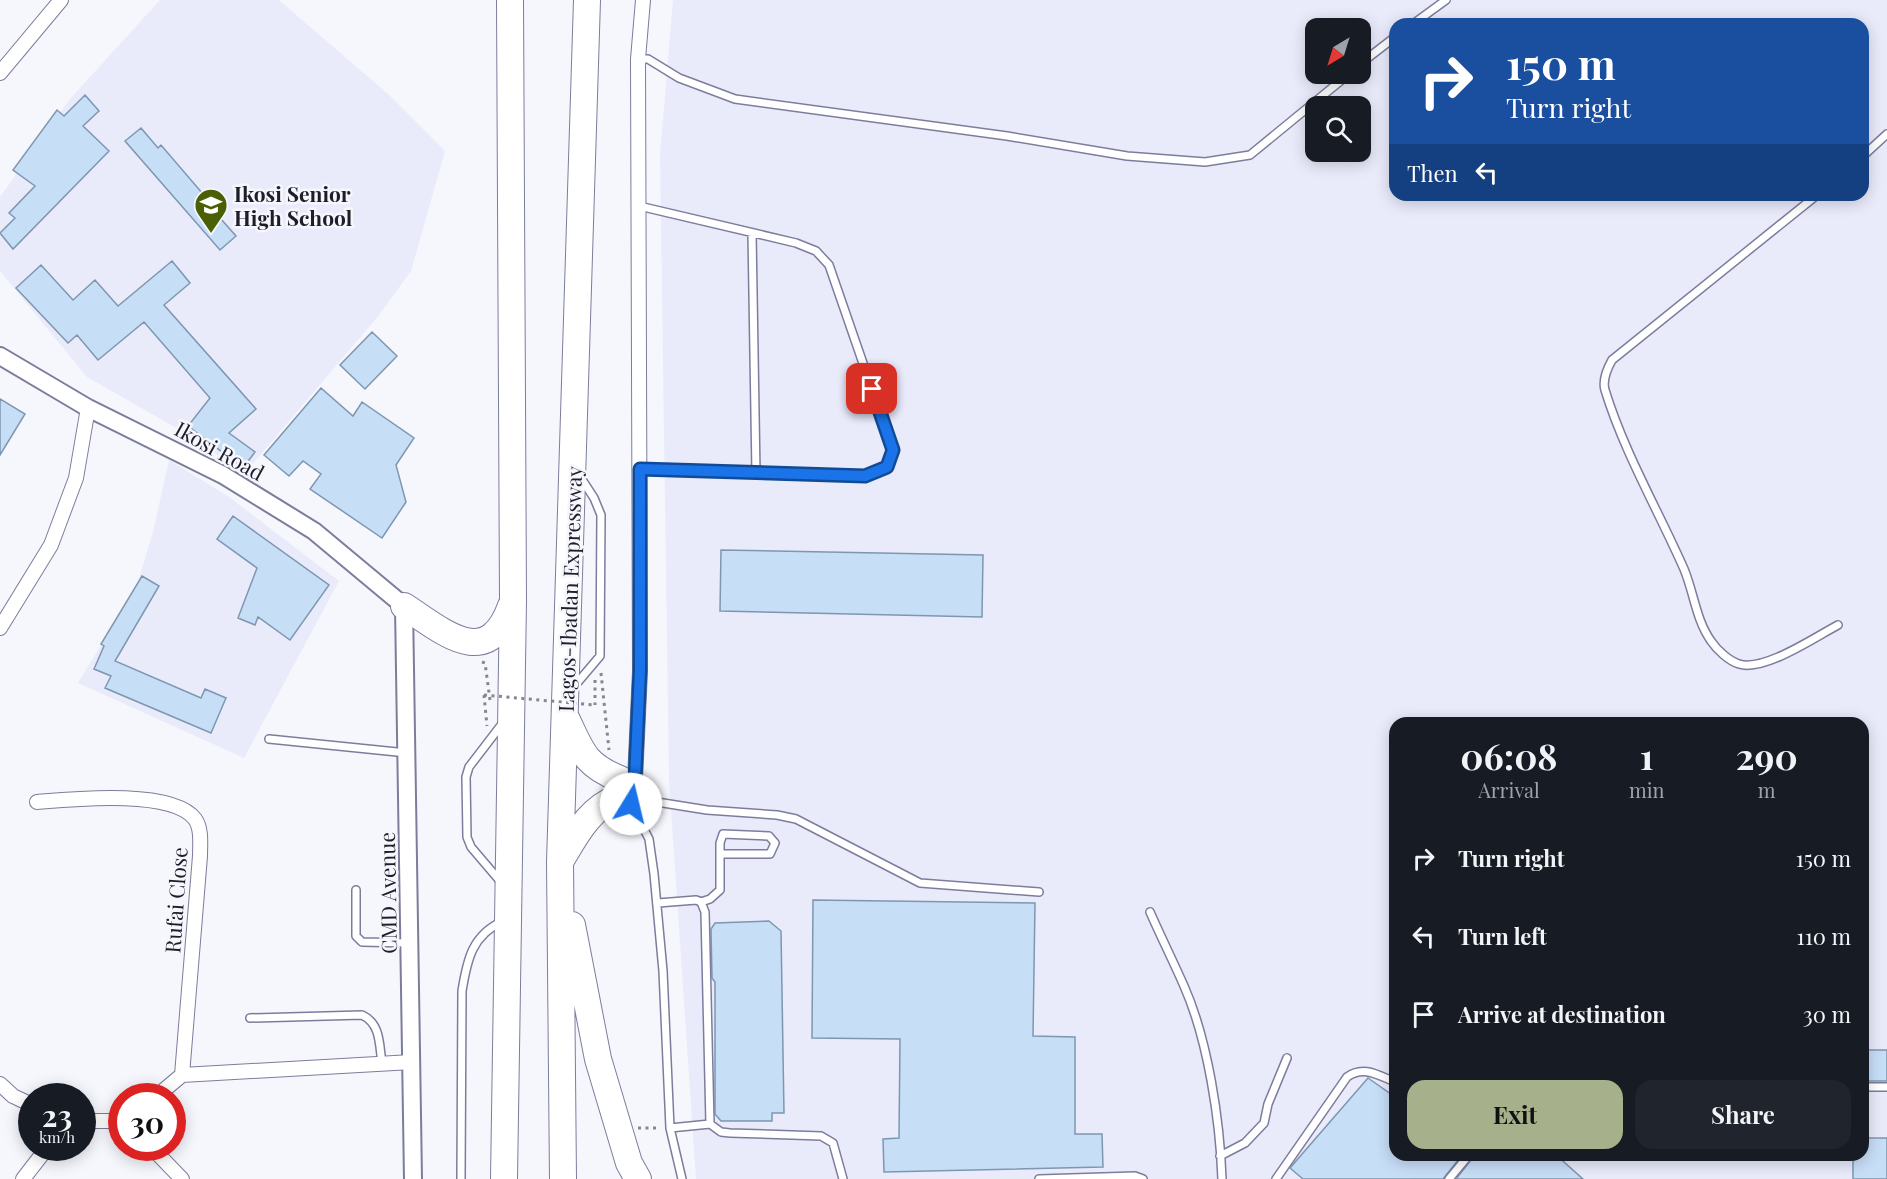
<!DOCTYPE html>
<html lang="en">
<head>
<meta charset="utf-8">
<style>
	:root { --surface:#171b24; --page:#20242c; --text:#f1f3f6; --muted:#9ea1a6; --accent:#a6b08a }
	body { margin:0; font-family:"Playfair Display",serif; background:var(--page); color:var(--text); height:100vh; display:flex; flex-direction:column; font-size:22px; white-space:nowrap }
	* { box-sizing:border-box; margin:0 }
	p { font-size:20px; color:var(--muted) }
	.icon { flex:none; width:33px; height:33px; fill:none; stroke:currentColor; stroke-width:2; stroke-linecap:round; stroke-linejoin:round }
	.map { position:relative; flex:1; overflow:hidden }
	.sheet { position:absolute; left:1389px; top:717px; width:480px; height:444px; display:flex; flex-direction:column; background:var(--surface); border-radius:18px; box-shadow:0 3px 15px #0003 }
	.sheet>* { flex:none }
	.top-card { position:absolute; left:1389px; top:18px; width:480px; height:183px; border-radius:18px; box-shadow:0 3px 15px #0003; background:#1a4fa0; color:#fff; overflow:hidden }
	.needle { width:39px; rotate:218deg }
	.fabs { position:absolute; left:1305px; top:18px; display:grid; gap:12px }
	.fabs a { display:grid; place-items:center; width:66px; height:66px; border-radius:12px; background:var(--surface); box-shadow:0 3px 15px #0003; font-size:30px }
	.speed { position:absolute; left:18px; top:1083px; display:flex; gap:12px; font-size:30px; font-weight:700; text-align:center }
	.speed>* { display:grid; place-content:center; width:78px; height:78px; border-radius:50%; background:var(--surface); box-shadow:0 3px 15px #0003; line-height:1 }
	.speed small { font-size:15px; font-weight:400 }
	.speed .limit { border:9px solid #d22; background:#fff; color:#111 }
	.pin { position:absolute; display:grid; place-items:center; width:51px; height:51px; color:#fff; margin:-26px; border-radius:12px; box-shadow:0 3px 9px #0006 }
	.me { position:absolute; width:66px; margin:-33px; rotate:9deg; stroke-linejoin:round; filter:drop-shadow(0 0 4px #0008) }
	.turn { display:flex; align-items:center; gap:21px; height:126px; padding:0 18px; font-size:27px }
	.turn .icon { width:78px; height:78px; stroke-width:2.5 }
	.turn b { display:block; font-size:42px; line-height:51px }
	.then { display:flex; align-items:center; height:57px; padding:0 18px; background:#0003; gap:12px; font-size:22px }
	.eta { display:flex; justify-content:space-evenly; align-items:center; height:102px; text-align:center }
	.eta b { font-size:36px; font-weight:700; line-height:42px }
	.button { display:flex; gap:12px; margin-top:auto; padding:12px 18px }
	.button a { flex:1; height:69px; border-radius:18px; background:var(--accent); color:#111; font-size:24px; font-weight:700; line-height:69px; text-align:center }
	.button a+a { background:var(--page); color:var(--text) }
	ul { padding:0; list-style:none }
	li { display:flex; align-items:center; gap:18px; height:78px; padding:0 18px }
	li div { flex:1 }
	li b { display:block; font-size:22px }
	li em { font-style:normal }
	.map>svg:first-child { display:block }
</style>
</head>
<body>
<div class="map">
<svg width="1887" height="1179" viewBox="0 0 1887 1179">
	<rect width="100%" height="100%" fill="#f6f6fd"/>
	<path fill="#e9ebfb" fill-rule="evenodd" d="M160,0H279L389,95L445,151L411,271L379,315L245,473L180,430L87,377L0,271V197L69,100Z
		M673,0H1887V1179H696L669,780L660,154ZM1395,24H1863V195H1395ZM1316,28H1360V74H1316ZM1316,106H1360V152H1316ZM1395,723H1863V1155H1395Z
		M169,460L229,497L339,581L244,758L78,683L136,588L153,532Z"/>
	<path fill="#c7def7" stroke="#7e96b0" stroke-width="1.5" d="M85,95L99,111L83,126L109,151L13,249L0,233L15,218L9,213L35,186L13,170L57,110L64,116Z
		M141,128L158,148L161,145L215,208L213,210L236,236L220,250L125,141Z
		M172,261L190,283L164,305L256,409L229,433L255,452L243,468L188,426L210,398L144,322L98,360L77,335L68,343L16,288L41,265L73,300L95,280L118,306Z
		M372,332L397,356L365,389L340,365Z
		M321,388L353,416L362,402L414,438L396,465L406,502L382,538L310,489L321,474L303,461L289,476L264,455Z
		M0,399L25,414L0,455Z
		M233,516L329,585L290,640L258,617L255,625L238,618L257,568L217,539Z
		M721,550L983,555L982,617L720,611Z
		M142,576L159,586L115,661L201,698L205,689L226,698L211,733L105,688L111,676L94,669L104,646L101,644Z
		M813,900L1035,903L1033,1036L1075,1037V1134H1102L1103,1167L884,1172L883,1139L899,1138L900,1039L812,1038Z
		M769,921L781,931L784,1113H772V1121H721L715,1114V982L712,978L711,929L715,923Z
		M1863,1050H1887V1081H1863Z
		M1368,1078L1395,1097V1155H1462L1443,1179H1303L1290,1168Z
		M1863,1138H1887V1179H1853V1155H1863Z
		M1475,1155H1556L1583,1179H1456Z"/>
	<g fill="none" stroke-linecap="round" stroke-linejoin="round">
		<defs>
			<path id="service" d="M1413,24L1446,0
				M638,59H648L679,78L735,99L1007,136L1127,156L1205,162L1250,155L1349,74
				M1360,64L1395,37
				M1863,156L1887,134
				M1817,195L1612,360C1607,369 1602,380 1605,390C1624,452 1658,510 1684,569C1694,593 1696,620 1711,641C1717,650 1729,661 1739,664C1764,672 1815,637 1838,625
				M639,206L796,243L816,251L829,265L893,450L887,467L865,476L640,469
				M752,233L756,473
				M572,689L600,656L601,515L594,498L581,478
				M269,739L407,753
				M638,799L707,810L777,815L796,819L920,883L1039,892
				M631,804L649,839L654,874L663,971L670,1128L682,1179
				M500,881L471,847L467,837L466,777L469,767L502,724
				M356,890V936L362,942L408,943
				M701,902L710,899L720,890V843L723,834L769,836L775,843L770,854H721
				M658,903L696,900L701,902L705,912L710,1124L721,1132L730,1133L821,1136L833,1143L843,1179
				M1150,912C1161,937 1173,961 1184,986C1208,1040 1220,1121 1222,1179
				M250,1018L362,1015C381,1024 379,1044 382,1063
				M1863,1087H1887
				M670,1128L710,1124
				M1220,1156L1245,1143L1264,1123L1268,1104L1287,1058
				M461,1179L462,991C467,960 472,935 503,921
				M1039,1179L1135,1176L1143,1179
				M1276,1179L1347,1077C1363,1065 1378,1075 1395,1082
				M1449,1179L1469,1155"/>
			<path id="minor" d="M0,73L61,0
				M0,628L51,545L76,478L88,408
				M612 791a14 14 0 1 1 28 0a14 14 0 1 1-28 0Z
				M635,780L640,671L638,59L643,0
				M37,802C73,799 172,789 195,819C202,829 200,844 200,856L182,1075
				M182,1075L412,1062
				M0,1084L13,1096L32,1105
				M157,1096L182,1075
				M82,1121H122
				M152,1148L182,1179
				M23,1179L47,1148"/>
			<path id="tertiary" d="M0,356L88,408L223,475L314,531L404,606L413,1179"/>
			<path id="motorway" d="M404,606C444,632 487,672 511,606
				M567,720C582,752 585,765 620,779
				M561,860C575,837 589,808 616,799
				M572,925L598,1059L629,1163L638,1179
				M504,1179L513,600L510,0
				M563,1179L560,862L587,0"/>
		</defs>
		<use href="#service" stroke="#7c7d9c" stroke-width="10"/>
		<use href="#minor" stroke="#7c7d9c" stroke-width="16"/>
		<use href="#tertiary" stroke="#7c7d9c" stroke-width="20"/>
		<use href="#motorway" stroke="#7c7d9c" stroke-width="28"/>
		<path stroke="#868690" stroke-width="3" stroke-dasharray="3 4.5" stroke-linecap="butt" d="M482,662L485,663L490,700
			M601,673L609,750
			M595,680V705
			M484,695L487,726
			M638,1128H659"/>
		<use href="#service" stroke="#fff" stroke-width="7"/>
		<use href="#minor" stroke="#fff" stroke-width="14"/>
		<use href="#tertiary" stroke="#fff" stroke-width="16"/>
		<use href="#motorway" stroke="#fff" stroke-width="26"/>
		<path stroke="#868690" stroke-width="3" stroke-dasharray="3 4.5" stroke-linecap="butt" d="M484,695L595,705"/>
	</g>
	<g fill="none" stroke-linecap="round" stroke-linejoin="round">
		<defs>
			<path id="route" d="M631,804L638,799L640,791L635,780L640,670V469L865,476L887,467L893,450L872,389"/>
		</defs>
		<use href="#route" stroke="#114b97" stroke-width="15"/>
		<use href="#route" stroke="#1a73e8" stroke-width="10"/>
	</g>
	<defs>
		<symbol id="school-pin" viewBox="-11 -11 22 30"><path d="M0 17L-7.5 6A9.5 9.5 0 1 1 7.5 6Z" fill="#4b5f05" stroke="#f6f6fd"/><path d="M0-5L7-2L0 1L-7-2ZM-4 1L0 2.5L4 1V4Q0 6-4 4Z" fill="#fff"/></symbol>
	</defs>
	<g fill-rule="evenodd">
		<use href="#school-pin" x="192" y="186" width="38" height="52"/>
	</g>
	<g text-anchor="middle" dominant-baseline="central" stroke-width="5" stroke-linejoin="round" paint-order="stroke">
		<g font-size="21" font-weight="bold" fill="#1e1e2a" stroke="#f6f6fd" text-anchor="start">
			<text x="234" y="193">Ikosi Senior<tspan x="234" dy="24">High School</tspan></text>
		</g>
		<g font-size="21" fill="#1e1e2a" stroke="#f6f6fd">
			<text transform="translate(220 450) rotate(29)">Ikosi Road</text>
			<text transform="translate(569 589) rotate(-88)">Lagos-Ibadan Expressway</text>
			<text transform="translate(387 893) rotate(-91)">CMD Avenue</text>
			<text transform="translate(175 900) rotate(-86)">Rufai Close</text>
		</g>
	</g>
</svg>
<div class="fabs">
<a><svg class="needle" viewBox="-14 -14 28 28"><path d="M0-13l5 13h-10z" fill="#e53935"/><path d="M0 13l5-13h-10z" fill="#9ea1a6"/></svg></a>
<a><svg class="icon" aria-label="search" viewBox="0 0 24 24"><circle cx="10" cy="10" r="6"/><path d="M15 15l6 6"/></svg></a>
</div>
<div class="speed"><div>23<small>km/h</small></div><div class="limit">30</div></div>
<div class="pin" style="left:872px;top:389px;background:#d93025"><svg class="icon" aria-label="arrive" viewBox="0 0 24 24"><path d="M6 21V4h12l-3 4 3 4H6"/></svg></div>
<svg class="me" style="left:631px;top:804px" viewBox="-20 -20 40 40"><circle r="19" fill="#fff"/><path d="M0-13L10 11 0 6-10 11z" fill="#1a73e8"/></svg>
<div class="top-card">
<div class="turn"><svg class="icon" aria-label="right" viewBox="0 0 24 24"><path d="M7 20v-9h11M14 6l5 5-5 5"/></svg><div><b>150 m</b>Turn right</div></div>
<div class="then">Then<svg class="icon" aria-label="left" viewBox="0 0 24 24"><path d="M17 20v-9H6M10 6l-5 5 5 5"/></svg></div>
</div>
<section class="sheet">
<div class="eta">
<div><b>06:08</b><p>Arrival</p></div>
<div><b>1</b><p>min</p></div>
<div><b>290</b><p>m</p></div>
</div>
<ul>
<li><svg class="icon" aria-label="right" viewBox="0 0 24 24"><path d="M7 20v-9h11M14 6l5 5-5 5"/></svg><div><b>Turn right</b></div><em>150 m</em></li>
<li><svg class="icon" aria-label="left" viewBox="0 0 24 24"><path d="M17 20v-9H6M10 6l-5 5 5 5"/></svg><div><b>Turn left</b></div><em>110 m</em></li>
<li><svg class="icon" aria-label="arrive" viewBox="0 0 24 24"><path d="M6 21V4h12l-3 4 3 4H6"/></svg><div><b>Arrive at destination</b></div><em>30 m</em></li>
</ul>
<div class="button"><a>Exit</a><a>Share</a></div>
</section>
</div>
</body>
</html>
